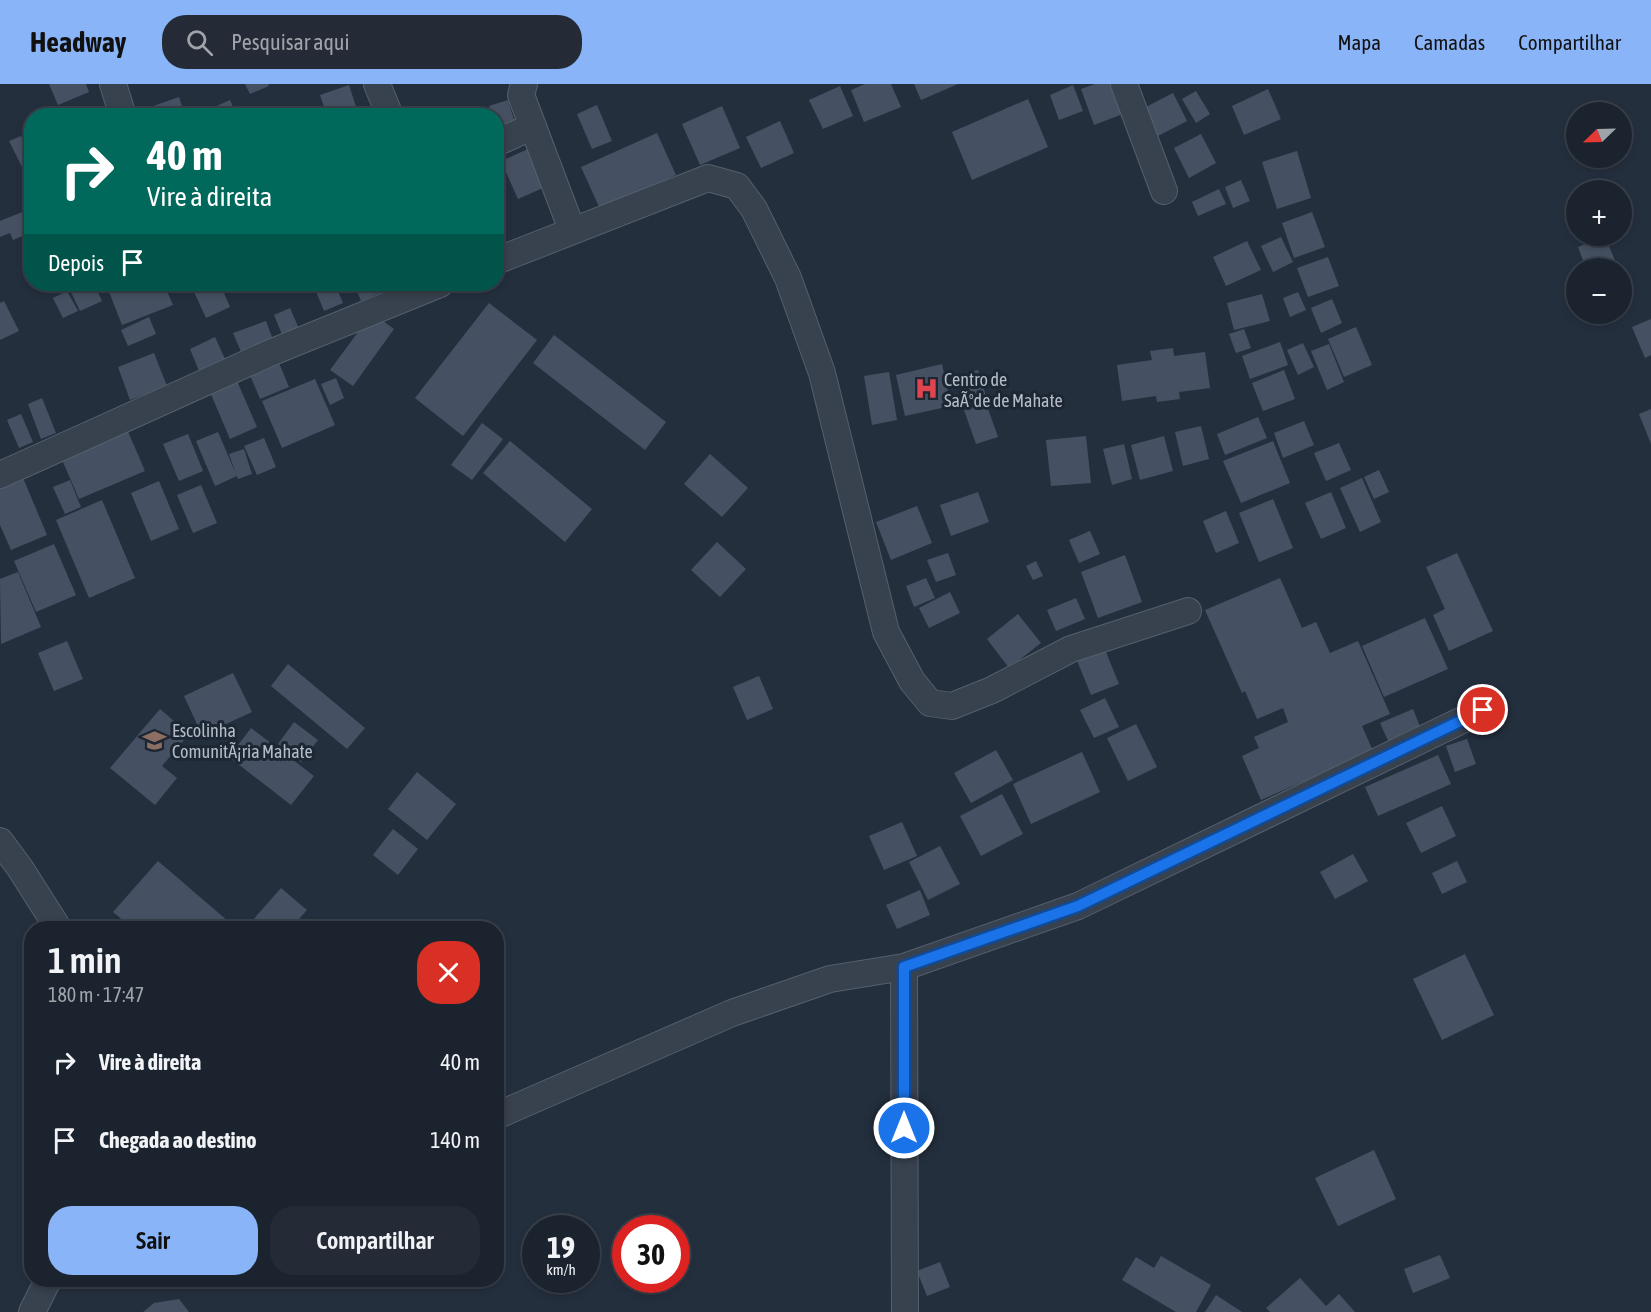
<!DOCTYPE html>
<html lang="pt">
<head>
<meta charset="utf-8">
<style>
	:root { --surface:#1b232e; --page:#242b36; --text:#f1f3f6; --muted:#a0a4aa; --line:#39404a; --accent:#8ab4f8 }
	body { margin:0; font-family:"Asap Condensed",sans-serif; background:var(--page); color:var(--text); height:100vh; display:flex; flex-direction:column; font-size:22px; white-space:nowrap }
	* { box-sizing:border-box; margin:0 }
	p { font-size:20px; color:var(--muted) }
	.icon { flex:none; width:33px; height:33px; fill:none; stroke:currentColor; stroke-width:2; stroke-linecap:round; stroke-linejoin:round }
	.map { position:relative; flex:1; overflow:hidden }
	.sheet { position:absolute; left:24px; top:837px; width:480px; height:366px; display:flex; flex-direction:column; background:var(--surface); border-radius:24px; box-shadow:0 3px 9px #0003,0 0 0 2px var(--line) }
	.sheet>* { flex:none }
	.top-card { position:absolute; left:24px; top:24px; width:480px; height:183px; border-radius:24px; box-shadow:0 3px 9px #0003,0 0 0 2px var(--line); background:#00695c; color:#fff; overflow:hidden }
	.needle { width:39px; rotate:247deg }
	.fabs { position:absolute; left:1566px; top:18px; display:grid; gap:12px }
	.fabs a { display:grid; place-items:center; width:66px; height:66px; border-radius:50%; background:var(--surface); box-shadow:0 3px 9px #0003,0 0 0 2px var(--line); font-size:30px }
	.speed { position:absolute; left:522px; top:1131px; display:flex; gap:12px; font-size:30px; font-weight:700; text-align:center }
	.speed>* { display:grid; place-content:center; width:78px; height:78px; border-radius:50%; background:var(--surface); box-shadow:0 3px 9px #0003,0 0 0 2px var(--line); line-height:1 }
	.speed small { font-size:15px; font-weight:400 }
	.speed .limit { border:9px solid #d22; background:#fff; color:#111 }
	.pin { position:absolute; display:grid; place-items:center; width:51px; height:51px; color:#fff; margin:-26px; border:3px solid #fff; border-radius:50%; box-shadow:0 2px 6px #0007 }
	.me { position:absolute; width:66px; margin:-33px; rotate:0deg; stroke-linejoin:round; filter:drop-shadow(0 0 4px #0008) }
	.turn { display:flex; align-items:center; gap:21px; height:126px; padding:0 24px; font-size:27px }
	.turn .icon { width:78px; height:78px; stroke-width:2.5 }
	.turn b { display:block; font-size:42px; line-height:51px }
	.then { display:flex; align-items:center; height:57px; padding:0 24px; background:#0003; gap:12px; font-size:22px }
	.round { display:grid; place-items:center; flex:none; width:63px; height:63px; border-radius:24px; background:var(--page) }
	.head { display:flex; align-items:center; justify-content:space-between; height:102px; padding:0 24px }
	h1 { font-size:36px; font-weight:600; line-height:45px }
	.cta { display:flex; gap:12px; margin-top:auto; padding:12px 24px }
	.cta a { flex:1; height:69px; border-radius:24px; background:var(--accent); color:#111; font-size:24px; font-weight:600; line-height:69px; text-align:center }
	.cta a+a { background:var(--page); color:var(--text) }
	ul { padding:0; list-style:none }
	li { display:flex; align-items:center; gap:18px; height:78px; padding:0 24px }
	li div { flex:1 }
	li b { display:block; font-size:22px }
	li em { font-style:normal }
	header { display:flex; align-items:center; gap:36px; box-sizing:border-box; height:84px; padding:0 30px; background:var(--accent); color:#111 }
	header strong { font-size:28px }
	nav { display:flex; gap:33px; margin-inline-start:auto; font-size:21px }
	.search { width:420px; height:54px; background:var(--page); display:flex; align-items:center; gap:15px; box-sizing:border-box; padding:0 21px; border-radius:24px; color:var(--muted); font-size:22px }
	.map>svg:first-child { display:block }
</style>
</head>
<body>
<header>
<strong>Headway</strong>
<div class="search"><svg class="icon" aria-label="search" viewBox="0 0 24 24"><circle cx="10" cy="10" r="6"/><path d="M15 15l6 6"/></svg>Pesquisar aqui</div>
<nav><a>Mapa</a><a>Camadas</a><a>Compartilhar</a></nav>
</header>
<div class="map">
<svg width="1651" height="1228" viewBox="0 0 1651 1228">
	<rect width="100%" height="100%" fill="#242f3e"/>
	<path fill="#455162" d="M49,0H86L89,8L58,21Z
		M245,0H268L269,2L250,10Z
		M865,0H891L901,23L864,38L851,6Z
		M914,0H958L921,16Z
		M1095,0H1118L1128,28L1094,41L1081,5Z
		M349,1L359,32H327L320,11Z
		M1073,1L1083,27L1059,36L1050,11Z
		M840,2L853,32L823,45L809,16Z
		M1268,5L1281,35L1244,51L1232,22Z
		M1196,7L1210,30L1196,39L1182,15Z
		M1173,9L1187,37L1156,53L1142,25Z
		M179,13L185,32H147L145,25Z
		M1028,15L1048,63L972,96L952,48Z
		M230,16L237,32H213L210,25Z
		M508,16L515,39L496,45V32H492L489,22Z
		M597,21L612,57L592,65L577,30Z
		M722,22L740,64L700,81L682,40Z
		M780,37L794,69L761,84L746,53Z
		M657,49L676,91L600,125L581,83Z
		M1201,50L1216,79L1189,94L1174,64Z
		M21,52L24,59L32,55V88L26,91L9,57Z
		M528,65L545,103L518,115L501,77Z
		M1297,67L1311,114L1277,125L1262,78Z
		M1241,96L1250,117L1233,124L1225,103Z
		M1219,105L1226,120L1198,132L1192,118Z
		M32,124V148L13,156L10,149L0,153V137Z
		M1312,128L1325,163L1294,174L1282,139Z
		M1605,152L1618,184H1586L1578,163Z
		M1281,153L1293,178L1273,188L1261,162Z
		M1247,157L1261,186L1226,202L1213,173Z
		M1328,173L1339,202L1308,213L1297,184Z
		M83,200H94L102,217L80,227L70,206Z
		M106,200H164L173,221L122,241Z
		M212,200H220L230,223L206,234L194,208Z
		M272,200H302L275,209Z
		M313,200H335L343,219L324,227Z
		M354,200H391L393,203L361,217Z
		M67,207L78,227L63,234L53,214Z
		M1298,208L1306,226L1290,233L1283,214Z
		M1262,210L1270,237L1234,246L1227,219Z
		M1332,215L1342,239L1321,249L1311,224Z
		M4,217L19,247L0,256V219Z
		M489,219L537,256L463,352L415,314Z
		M290,224L300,247L283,253L274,231Z
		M372,229L394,245L353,302L330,286Z
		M149,233L156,250L128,262L121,246Z
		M1651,235V271L1645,274L1632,243Z
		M266,237L274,258L242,270L233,249Z
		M1356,243L1372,281L1344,293L1328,255Z
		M1244,245L1251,264L1236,269L1229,250Z
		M554,251L666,338L645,366L533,279Z
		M215,253L225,275L199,287L190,265Z
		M1280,258L1288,281L1250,295L1242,272Z
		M1303,259L1314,283L1298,291L1287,266Z
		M1329,260L1344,298L1327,306L1311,267Z
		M1173,264L1174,272L1205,268L1210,304L1179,308L1180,315L1157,318L1156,312L1122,317L1117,281L1152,276L1150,267Z
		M154,269L167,302L130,316L118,283Z
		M279,279L289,303L260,315L250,291Z
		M942,280L951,322L905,332L896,291Z
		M978,286L986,312L965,318L957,292Z
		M1284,286L1295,315L1263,327L1252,299Z
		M889,288L897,336L872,341L864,292Z
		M336,294L344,314L330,321L321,300Z
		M315,295L335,341L282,364L262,317Z
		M237,297L257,343L230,355L210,308Z
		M42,314L56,349L41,355L28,320Z
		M986,319L998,353L976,360L964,326Z
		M1651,325V360L1639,330Z
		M21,330L33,358L19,364L7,336Z
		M1258,333L1267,354L1225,371L1217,350Z
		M1304,337L1314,361L1283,374L1274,349Z
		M482,339L503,355L472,396L451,381Z
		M1201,342L1209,375L1183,382L1175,348Z
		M126,343L145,387L79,415L60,371Z
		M218,348L236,390L229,370L244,365L252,390L238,395L237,392L215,402L196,357Z
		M188,350L203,387L179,397L163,360Z
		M1086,352L1091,399L1051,402L1046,356Z
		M1164,352L1173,387L1140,396L1131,361Z
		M264,354L276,383L257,391L244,362Z
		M510,357L592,425L565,458L483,389Z
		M1273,357L1290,399L1241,419L1223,377Z
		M1339,359L1351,386L1326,397L1314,369Z
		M1124,360L1132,395L1112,401L1103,365Z
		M710,370L748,404L722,433L684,400Z
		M1379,386L1389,408L1374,415L1364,393Z
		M21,389L47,451L11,466L0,441V398Z
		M1362,394L1381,438L1360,448L1340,404Z
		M70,396L81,423L65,430L53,403Z
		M159,397L179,445L151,457L131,409Z
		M201,401L217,439L193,449L177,411Z
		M978,408L989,438L951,452L940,421Z
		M1331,408L1346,444L1321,455L1305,419Z
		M1273,415L1293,464L1259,478L1239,429Z
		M102,416L135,494L89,514L56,436Z
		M917,422L932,459L891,476L876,438Z
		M1226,427L1239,459L1216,469L1203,437Z
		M1090,447L1100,470L1079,479L1069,456Z
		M717,458L746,485L720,513L691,486Z
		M54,460L76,511L36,528L14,477Z
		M948,469L956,491L936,498L927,476Z
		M1457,469L1493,547L1449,567L1433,531L1445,525L1426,483Z
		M1125,471L1142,518L1098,534L1081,488Z
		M1036,477L1043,492L1033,496L1026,482Z
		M18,488L41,543L1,560L0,495Z
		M926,494L935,514L914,523L906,502Z
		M1280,494L1302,544L1316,538L1330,569L1358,557L1390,630L1362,642L1373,667L1261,716L1242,672L1259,664L1254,653L1288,638L1283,624L1257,635L1245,607L1242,609L1205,526Z
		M950,508L960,529L929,544L919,524Z
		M1076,514L1085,535L1056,547L1047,526Z
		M1018,530L1041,559L1009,584L987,555Z
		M1425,534L1448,585L1384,613L1362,562Z
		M67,557L83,595L54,607L38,569Z
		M1104,563L1119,600L1091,611L1076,574Z
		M288,580L365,644L347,665L271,602Z
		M233,589L252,628L202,651L184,612Z
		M759,592L773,625L747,636L733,603Z
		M1105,614L1119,643L1094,654L1080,626Z
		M160,625L189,650L162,682L177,694L155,721L110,684Z
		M1413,625L1421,645L1389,659L1380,639Z
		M294,638L318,656L301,678L278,660Z
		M1136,640L1157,683L1128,697L1107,654Z
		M251,644L314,692L291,721L229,673Z
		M1467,655L1476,680L1455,688L1446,662Z
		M996,666L1013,696L971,719L954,689Z
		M1082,668L1100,708L1031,740L1013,700Z
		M1438,671L1451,700L1378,732L1365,703Z
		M417,688L456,720L427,756L388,725Z
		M1002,710L1023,750L981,772L960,732Z
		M1442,722L1456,752L1421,769L1406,739Z
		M902,738L917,772L884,786L869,752Z
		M393,745L418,765L398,791L373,771Z
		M940,762L960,800L928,816L909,778Z
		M1353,770L1368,797L1335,815L1320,788Z
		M158,777L236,844H132L113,828Z
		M1457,777L1467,798L1442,810L1432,789Z
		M281,804L307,826L291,844H246Z
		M920,806L930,831L897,845L886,821Z
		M1465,870L1494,931L1442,956L1413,895Z
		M1374,1066L1396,1115L1338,1142L1315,1094Z
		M1440,1171L1450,1194L1413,1209L1404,1185Z
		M1161,1172L1211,1201L1196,1228H1176L1122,1196L1136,1173L1154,1184Z
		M940,1178L950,1203L927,1212L917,1187Z
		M1300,1194L1326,1222L1339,1210L1355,1228H1270L1266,1224Z
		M1216,1211L1242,1228H1205Z
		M179,1215L189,1228H143L154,1219Z"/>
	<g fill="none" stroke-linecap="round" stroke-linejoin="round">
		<defs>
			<path id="minor" d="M113,0L123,32
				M377,0L390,32
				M524,0L521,11L572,146
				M1124,0L1164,107
				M496,59L533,42
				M496,177L708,94L737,102L754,125L788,194L822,289L886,548L912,597L930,619L952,622L992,606L1071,565L1188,527
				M0,391L270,269L440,200
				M0,757L20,784L58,844
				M904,883L905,1228
				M496,1032L732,929L830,895L904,883L1078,822L1483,626
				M32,1228L48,1196"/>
		</defs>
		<use href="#minor" stroke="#565f6c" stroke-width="28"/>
		<use href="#minor" stroke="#38414e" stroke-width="26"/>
	</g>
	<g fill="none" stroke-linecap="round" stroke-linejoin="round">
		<defs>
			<path id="route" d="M904,1044V883L1078,822L1483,626"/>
		</defs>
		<use href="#route" stroke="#114b97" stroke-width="15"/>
		<use href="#route" stroke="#1a73e8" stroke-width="10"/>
	</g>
	<defs>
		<symbol id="hospital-bare" viewBox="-9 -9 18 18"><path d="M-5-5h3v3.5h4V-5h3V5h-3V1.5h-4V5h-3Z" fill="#e0444e" stroke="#1d2633" stroke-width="2.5" paint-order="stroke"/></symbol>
		<symbol id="school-bare" viewBox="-9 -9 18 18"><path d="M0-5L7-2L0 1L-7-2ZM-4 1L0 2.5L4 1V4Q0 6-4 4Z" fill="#8d6e63" stroke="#1d2633" stroke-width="2.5" paint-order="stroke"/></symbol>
	</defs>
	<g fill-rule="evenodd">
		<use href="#hospital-bare" x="910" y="288" width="33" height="33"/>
		<use href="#school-bare" x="138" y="640" width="33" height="33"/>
	</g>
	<g text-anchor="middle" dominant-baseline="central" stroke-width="6" stroke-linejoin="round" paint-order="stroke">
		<g font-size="18" fill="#b4bcc9" stroke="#1d2633" text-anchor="start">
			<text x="944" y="295">Centro de<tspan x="944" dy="21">SaÃºde de Mahate</tspan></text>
			<text x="172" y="646">Escolinha<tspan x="172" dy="21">ComunitÃ¡ria Mahate</tspan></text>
		</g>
	</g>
</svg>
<div class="fabs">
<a><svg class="needle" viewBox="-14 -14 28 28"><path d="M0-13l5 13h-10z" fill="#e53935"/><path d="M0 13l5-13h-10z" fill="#a0a4aa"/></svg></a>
<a>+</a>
<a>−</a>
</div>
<div class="speed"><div>19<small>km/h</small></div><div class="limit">30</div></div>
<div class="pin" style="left:1483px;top:626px;background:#d93025"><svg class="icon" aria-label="arrive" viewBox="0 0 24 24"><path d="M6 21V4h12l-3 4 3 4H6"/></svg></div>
<svg class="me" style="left:904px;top:1044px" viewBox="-20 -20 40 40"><circle r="17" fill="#1a73e8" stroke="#fff" stroke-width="3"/><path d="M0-11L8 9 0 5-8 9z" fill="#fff"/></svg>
<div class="top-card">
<div class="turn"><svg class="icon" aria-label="right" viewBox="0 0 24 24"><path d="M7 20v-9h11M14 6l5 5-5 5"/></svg><div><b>40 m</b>Vire à direita</div></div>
<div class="then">Depois<svg class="icon" aria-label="arrive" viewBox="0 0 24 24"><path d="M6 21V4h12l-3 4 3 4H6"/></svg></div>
</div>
<section class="sheet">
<div class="head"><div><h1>1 min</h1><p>180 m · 17:47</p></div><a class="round" style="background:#d93025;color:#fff"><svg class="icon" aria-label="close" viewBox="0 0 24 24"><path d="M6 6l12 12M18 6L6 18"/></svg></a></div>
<ul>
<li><svg class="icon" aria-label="right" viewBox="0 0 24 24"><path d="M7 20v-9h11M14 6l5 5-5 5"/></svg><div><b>Vire à direita</b></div><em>40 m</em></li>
<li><svg class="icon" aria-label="arrive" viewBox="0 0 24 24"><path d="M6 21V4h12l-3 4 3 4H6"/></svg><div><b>Chegada ao destino</b></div><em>140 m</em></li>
</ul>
<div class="cta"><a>Sair</a><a>Compartilhar</a></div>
</section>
</div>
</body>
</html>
